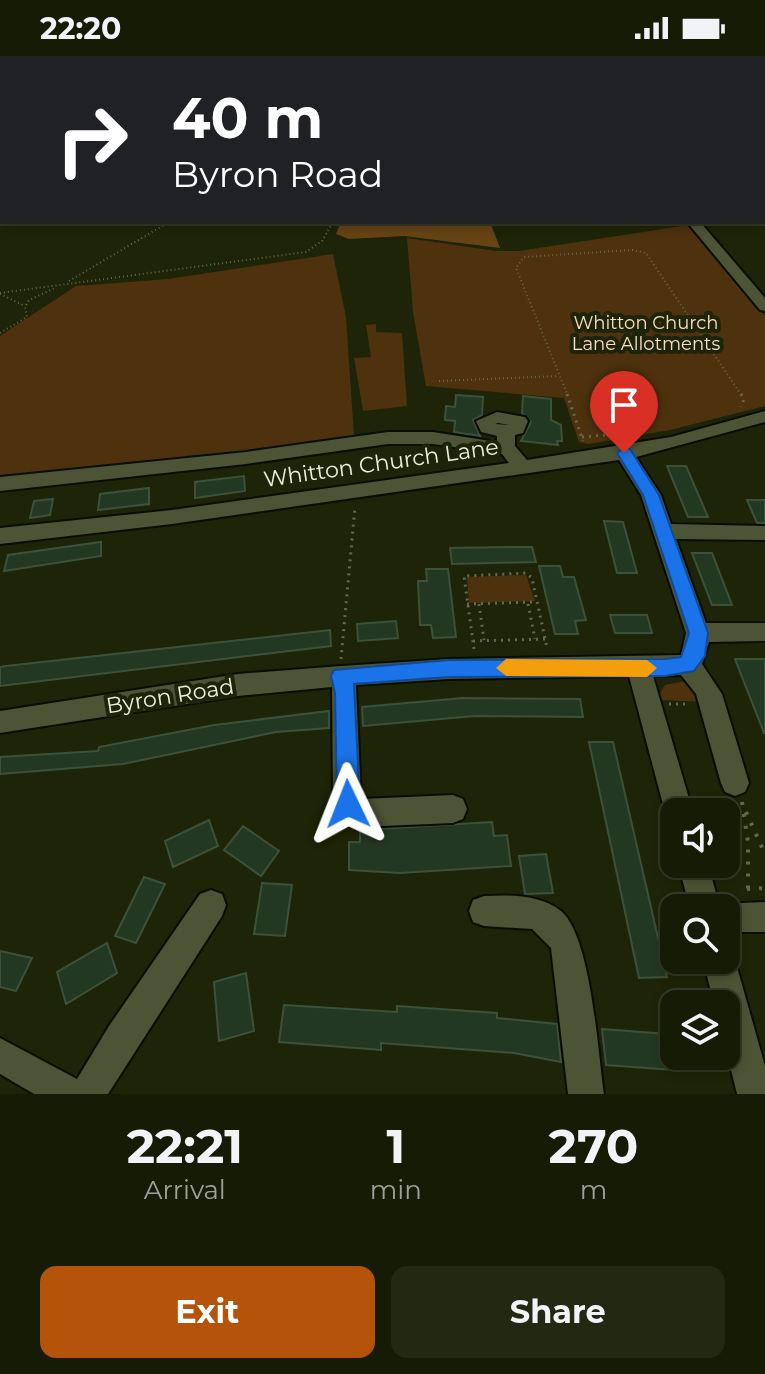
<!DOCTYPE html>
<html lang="en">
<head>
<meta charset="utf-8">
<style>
	:root { --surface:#161b05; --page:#232813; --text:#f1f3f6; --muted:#9ea19a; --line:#353927; --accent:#b45309 }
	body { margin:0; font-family:Montserrat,sans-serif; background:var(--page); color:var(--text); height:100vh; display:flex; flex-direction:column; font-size:30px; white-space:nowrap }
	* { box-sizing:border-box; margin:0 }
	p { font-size:26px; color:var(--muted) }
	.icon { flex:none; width:44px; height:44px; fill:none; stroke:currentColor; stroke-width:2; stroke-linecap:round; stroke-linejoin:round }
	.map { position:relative; height:1038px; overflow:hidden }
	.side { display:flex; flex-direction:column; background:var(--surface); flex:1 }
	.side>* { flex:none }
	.hud { position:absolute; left:0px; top:0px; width:766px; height:168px; box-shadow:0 4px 12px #0003,0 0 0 2px var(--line); background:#202124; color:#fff; overflow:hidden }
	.tools { position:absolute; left:660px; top:742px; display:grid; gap:16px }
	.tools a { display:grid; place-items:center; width:80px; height:80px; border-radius:16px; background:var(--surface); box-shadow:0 4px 12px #0003,0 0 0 2px var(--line); font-size:40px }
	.pin { position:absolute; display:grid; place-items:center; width:68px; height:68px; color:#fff; margin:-82px -34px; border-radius:50% 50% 50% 0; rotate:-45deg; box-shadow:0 0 8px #0007 }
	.pin .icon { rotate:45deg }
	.me { position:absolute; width:88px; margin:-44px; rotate:358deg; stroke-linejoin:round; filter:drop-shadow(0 0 6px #0008) }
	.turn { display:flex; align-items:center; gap:28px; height:168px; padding:0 40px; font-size:36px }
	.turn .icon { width:104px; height:104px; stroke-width:2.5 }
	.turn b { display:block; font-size:56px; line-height:68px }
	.eta { display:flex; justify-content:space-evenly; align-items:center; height:136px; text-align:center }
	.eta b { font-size:48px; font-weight:700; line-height:56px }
	.action { display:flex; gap:16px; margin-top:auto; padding:16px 40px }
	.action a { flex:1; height:92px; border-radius:16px; background:var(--accent); color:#fff; font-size:32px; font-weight:700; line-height:92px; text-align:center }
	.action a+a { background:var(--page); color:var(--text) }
	.status { display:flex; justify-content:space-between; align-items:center; height:56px; padding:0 40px; background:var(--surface); direction:ltr }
	.status svg { height:22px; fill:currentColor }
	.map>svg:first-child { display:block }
</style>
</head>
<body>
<div class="status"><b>22:20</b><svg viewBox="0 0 49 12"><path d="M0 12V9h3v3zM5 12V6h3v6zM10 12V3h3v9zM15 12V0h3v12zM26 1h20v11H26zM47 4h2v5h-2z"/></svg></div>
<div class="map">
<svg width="765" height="1038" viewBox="0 0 765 1038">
	<rect width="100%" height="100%" fill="#1e2407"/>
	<path fill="#4d320d" d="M689,169L765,260V350L670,374L589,388L579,386L564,342L426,330L413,256L407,182L496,195H519Z
		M333,198L346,261L354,380L248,396L0,422V280L76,230L168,223Z
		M376,268V276L402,277L407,350L363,355L354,302L371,301L366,269Z
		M526,519L535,545L469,547L467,521Z
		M685,625L691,626L710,646L656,644L665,629Z"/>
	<path fill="#664415" d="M341,166H490L500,192L404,180L349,183L336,178Z"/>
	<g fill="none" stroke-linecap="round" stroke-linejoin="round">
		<path stroke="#174535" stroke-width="2" d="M420,0L440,2
			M514,2L554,0"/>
	</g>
	<path fill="#233821" stroke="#3b513a" stroke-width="2" d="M456,339L483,341L482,359L473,364L480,380L454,376L455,365L445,364L446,350L455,351Z
		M523,340L551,343V364L561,369L562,385H557L558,389L521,385L531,366L522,357Z
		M667,410H686L708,461H688Z
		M244,420L245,435L195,442V426Z
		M149,432V448L98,454L100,438Z
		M53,443L50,459L30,462L34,445Z
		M747,444H765V467H757Z
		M604,465L623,466L637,517H617Z
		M101,486V500L4,515L8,499Z
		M514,491H532L536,506L452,508L450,492Z
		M692,497H712L732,549H712Z
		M539,510H560L563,521H574L586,564L575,565L578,578H555Z
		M426,513H448L456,581L433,582L431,569H420L418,525H427Z
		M610,559H647L652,577H615Z
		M396,565L398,582L358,585L357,568Z
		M330,574L331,590L0,630V611L6,610Z
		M735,603H765V676L764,677Z
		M463,642L580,643L583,661L475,660L363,670L362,651Z
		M329,655V672L276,676L123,708L0,718V701L98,695L99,691L214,669Z
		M589,686H613L667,921L639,922Z
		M209,764L218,790L173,811L165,785Z
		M492,766L494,780L507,779L511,810L400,817L349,814V786H360V774Z
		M243,770L279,795L261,820L224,794Z
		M546,798L553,837L525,838L519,800Z
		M144,821L165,828L136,887L115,880Z
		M262,827L292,829L285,880L254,878Z
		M107,887L117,917L66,948L57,916Z
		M0,895L32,902L16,935L0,931Z
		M246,917L254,975L219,985L214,926Z
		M284,949L397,956V950L497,957V962L557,968L561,1006L514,997L381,987V994L279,986Z
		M602,973L667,978L673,1014L606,1009Z"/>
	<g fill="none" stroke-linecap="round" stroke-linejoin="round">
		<defs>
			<path id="minor" d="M442,0H450V2H442Z
				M764,154H765V162H764Z
				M687,166H700L765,242V255L760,254Z
				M765,355V366L636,401L661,439L671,468L765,470V484L676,483L706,567H765V585L709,586L702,608L722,638L749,727L745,736L735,740L725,736L721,727L696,638L681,619L653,620L693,756H674V768L665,756L629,620L449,623L356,629L361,743L453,739L463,743L467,753L463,763L453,767L359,771L341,763L333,742L332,631L238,640L0,677V655L238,618L341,610L449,603L681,599L686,577L641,439L619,404L172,468L0,488V472L172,454L509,407L502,398L433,388H388L246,408L0,435V421L246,396L388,376H433L497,386V380L481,376L476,365L497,356L525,361L528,365L523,377L515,379V390L527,404L671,381ZM498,367L509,369L495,368Z
				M678,808H708L719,848L765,846V876H726V852H690Z
				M211,834L222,838L226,849L222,860L108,1038H34L0,1018V982L77,1023L109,970L200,838Z
				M484,840C510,839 539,838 561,855C591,880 598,997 604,1038H568L551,892L532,873L484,870L473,866L469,855L473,844Z
				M726,891L735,904L765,1010V1038H737L726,994V948H714L703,904H726Z"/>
		</defs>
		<use href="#minor" stroke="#090d00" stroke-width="4"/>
		<path stroke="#63694f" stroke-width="2" stroke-dasharray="1 3" stroke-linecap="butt" d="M69,225L169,166
			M0,237L306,196L322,185L333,166
			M0,238L25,250
			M0,277L27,261L25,251L29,244L55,232
			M439,325L558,320
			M568,340L516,212L524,201L633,194L646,197L742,340"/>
		<path stroke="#63694f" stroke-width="3" stroke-dasharray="2 5" stroke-linecap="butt" d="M567,338L583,385
			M741,338L744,343L741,351
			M582,381L628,377
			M467,548L535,546
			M479,548L484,584
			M528,548L535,583
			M473,585L545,583
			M474,593L464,520L526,517L532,522L547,592
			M341,603L355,451
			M669,648H689"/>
		<path stroke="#63694f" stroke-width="4" stroke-dasharray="3 9" stroke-linecap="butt" d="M742,746L748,786V838
			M746,756L765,798
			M747,833L765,832"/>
		<use href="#minor" fill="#4d5436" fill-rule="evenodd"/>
	</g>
	<path fill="#1a73e8" stroke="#114b97" stroke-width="2" d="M624,392L630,393L659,439L708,577L705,600L694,615L665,620L449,621L354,628L360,748L356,756L348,759L340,756L337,748L335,637L331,620L334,614L449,604L665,603L681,601L689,577L643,439L617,397Z"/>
	<path fill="#f59e0b" d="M506,603L647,604L657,612L647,621L506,620L496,612Z"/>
	<g text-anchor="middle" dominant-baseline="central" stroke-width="8" stroke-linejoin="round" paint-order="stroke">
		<g font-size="18" fill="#fadec0" stroke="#1e2407">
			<text x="646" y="267">Whitton Church<tspan x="646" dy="21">Lane Allotments</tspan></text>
		</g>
		<g font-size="22" fill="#ebf0de" stroke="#1e2407">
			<text transform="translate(381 407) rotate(-8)">Whitton Church Lane</text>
			<text transform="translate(170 640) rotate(-9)">Byron Road</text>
		</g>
	</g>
</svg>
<div class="tools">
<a><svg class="icon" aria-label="sound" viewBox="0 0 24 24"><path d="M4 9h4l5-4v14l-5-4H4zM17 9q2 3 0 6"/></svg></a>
<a><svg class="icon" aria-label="search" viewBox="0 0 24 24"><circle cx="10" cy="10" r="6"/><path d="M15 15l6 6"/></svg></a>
<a><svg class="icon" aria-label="layers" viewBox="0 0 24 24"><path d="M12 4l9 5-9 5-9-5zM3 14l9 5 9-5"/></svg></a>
</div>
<div class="pin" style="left:624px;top:397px;background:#d93025"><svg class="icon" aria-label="arrive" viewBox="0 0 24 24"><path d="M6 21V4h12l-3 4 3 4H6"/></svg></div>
<svg class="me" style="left:348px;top:748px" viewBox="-20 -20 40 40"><path d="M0-17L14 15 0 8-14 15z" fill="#1a73e8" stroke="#fff" stroke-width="4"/></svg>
<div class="hud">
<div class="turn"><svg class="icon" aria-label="right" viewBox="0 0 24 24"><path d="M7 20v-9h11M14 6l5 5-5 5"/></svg><div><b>40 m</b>Byron Road</div></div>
</div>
</div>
<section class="side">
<div class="eta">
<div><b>22:21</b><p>Arrival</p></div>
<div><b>1</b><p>min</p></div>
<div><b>270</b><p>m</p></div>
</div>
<div class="action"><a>Exit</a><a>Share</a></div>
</section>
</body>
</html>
